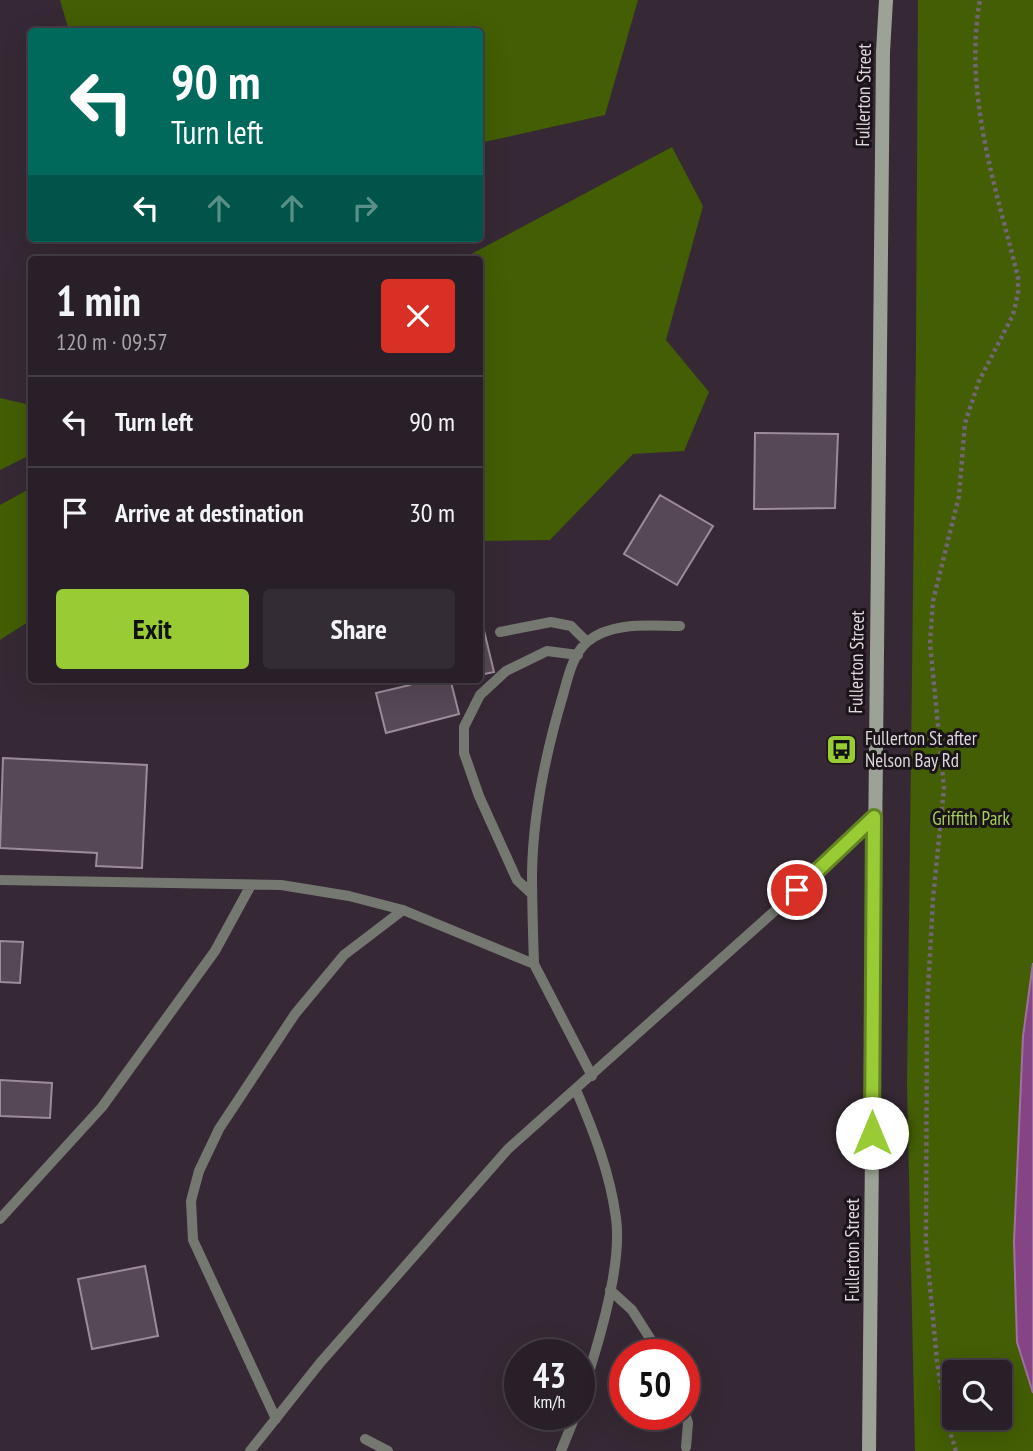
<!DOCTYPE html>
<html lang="en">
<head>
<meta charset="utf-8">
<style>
	:root { --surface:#281f28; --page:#342c34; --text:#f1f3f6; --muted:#a5a2a8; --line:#443d45; --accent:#99cb35 }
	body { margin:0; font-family:"PT Sans Narrow",sans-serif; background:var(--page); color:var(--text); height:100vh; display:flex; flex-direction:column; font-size:26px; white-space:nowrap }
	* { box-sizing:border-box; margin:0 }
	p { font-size:23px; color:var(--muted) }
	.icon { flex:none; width:38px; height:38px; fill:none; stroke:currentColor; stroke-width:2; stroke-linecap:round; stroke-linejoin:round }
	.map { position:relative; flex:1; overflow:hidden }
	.drawer { position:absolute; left:28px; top:256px; width:455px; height:427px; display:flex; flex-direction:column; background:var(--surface); border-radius:7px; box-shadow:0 7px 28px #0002,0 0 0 2px var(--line) }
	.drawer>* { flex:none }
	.guide { position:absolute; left:28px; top:28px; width:455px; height:214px; border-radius:7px; box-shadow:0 7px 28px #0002,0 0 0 2px var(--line); background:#00695c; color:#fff; overflow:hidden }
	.controls { position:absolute; left:942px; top:1360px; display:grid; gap:14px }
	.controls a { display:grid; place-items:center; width:70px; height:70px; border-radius:7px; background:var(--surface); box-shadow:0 7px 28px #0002,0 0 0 2px var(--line); font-size:35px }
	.speed { position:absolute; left:504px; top:1339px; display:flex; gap:14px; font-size:35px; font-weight:700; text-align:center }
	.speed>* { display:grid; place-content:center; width:91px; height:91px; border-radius:50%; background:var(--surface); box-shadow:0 7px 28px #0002,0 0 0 2px var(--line); line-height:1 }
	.speed small { font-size:18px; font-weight:400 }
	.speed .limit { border:10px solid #d22; background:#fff; color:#111 }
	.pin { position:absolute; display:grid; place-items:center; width:60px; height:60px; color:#fff; margin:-30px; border:4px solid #fff; border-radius:50%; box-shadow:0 2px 7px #0007 }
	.me { position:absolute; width:77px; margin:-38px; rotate:0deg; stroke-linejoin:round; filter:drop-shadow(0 0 5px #0008) }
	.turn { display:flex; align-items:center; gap:24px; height:147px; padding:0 28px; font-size:32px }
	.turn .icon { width:91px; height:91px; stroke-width:2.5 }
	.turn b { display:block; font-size:49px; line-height:60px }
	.lanes { display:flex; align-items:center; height:66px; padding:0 28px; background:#0003; justify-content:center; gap:35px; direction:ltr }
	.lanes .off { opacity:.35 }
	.round { display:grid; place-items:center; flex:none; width:74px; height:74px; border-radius:7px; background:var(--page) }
	.head { display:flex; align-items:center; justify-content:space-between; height:119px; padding:0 28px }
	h1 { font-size:42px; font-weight:800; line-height:52px }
	.cta { display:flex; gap:14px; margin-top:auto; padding:14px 28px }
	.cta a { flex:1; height:80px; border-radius:7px; background:var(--accent); color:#111; font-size:28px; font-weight:800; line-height:80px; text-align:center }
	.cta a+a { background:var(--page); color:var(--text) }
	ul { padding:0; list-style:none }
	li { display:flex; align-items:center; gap:21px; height:91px; padding:0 28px; border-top:2px solid var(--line) }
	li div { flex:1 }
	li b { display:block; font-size:26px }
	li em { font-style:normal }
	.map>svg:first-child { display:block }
</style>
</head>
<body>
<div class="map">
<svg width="1033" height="1451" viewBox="0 0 1033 1451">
	<rect width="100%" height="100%" fill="#362935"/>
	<path fill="#435e03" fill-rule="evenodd" d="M60,0H638L605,115L480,143V32L69,31Z
		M918,0H1033V963L1023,1036L1017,1342L1033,1393V1451H915L907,1085L916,344ZM954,1372H999V1418H954Z
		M672,147L703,206L666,340L709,392L684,451L633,454L550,540L480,541V259H462Z
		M0,398L26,404L31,401L32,454L0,470Z
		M31,488V620L0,640V505Z"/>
	<path fill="#854485" stroke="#a070a0" stroke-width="2" d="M1033,963V1393L1017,1342L1014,1242L1023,1036Z"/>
	<path fill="#564855" stroke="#9c8c9b" stroke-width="2" d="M755,433L838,434L835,508L754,509Z
		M660,495L713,526L677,585L624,554Z
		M480,614L494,672L480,675Z
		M408,679H465L451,682L459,714L386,733L376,693L410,685Z
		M3,758L147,765L142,868L96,866L97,853L0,848Z
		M0,941L23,942L20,983L0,982Z
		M0,1080L52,1083L50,1118L0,1116Z
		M145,1266L158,1336L92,1349L78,1279Z"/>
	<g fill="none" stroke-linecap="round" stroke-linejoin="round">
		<path stroke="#716671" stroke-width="4.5" stroke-dasharray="3.5 3.5" stroke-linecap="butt" d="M956,1451L946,1419L937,1361L926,1244L927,1009L933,899L944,788L930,643L933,601L959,496L965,423L979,381L1013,315L1018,293V277C996,188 963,93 980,0"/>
		<path stroke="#757870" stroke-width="10" d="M500,632L551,622L571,626L587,642
			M0,880L281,885L349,896L403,910L534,964L592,1076
			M532,894L517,880L479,796L464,753V727L480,695L506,671L547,651L578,655
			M534,964C533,934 532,903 532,873C533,813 546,752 563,695C568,677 573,654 587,642C611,621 652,626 680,626
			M576,1090C594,1132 610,1173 616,1218C623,1268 595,1355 579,1403
			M0,1219L102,1107L215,951L251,885
			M610,1290L632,1310L660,1354
			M684,1410L688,1423L686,1447
			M276,1419L193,1240L191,1201L199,1171L219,1129L295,1014L344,955L403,910
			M365,1439L388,1451
			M250,1451L320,1363L508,1149L778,908L874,817
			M561,1451L576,1414"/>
		<path stroke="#9ca295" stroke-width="14" d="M869,1451L883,52L886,0"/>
	</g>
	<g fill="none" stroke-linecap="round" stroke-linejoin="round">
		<defs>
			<path id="route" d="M797,890L874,817L872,1133"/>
		</defs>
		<use href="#route" stroke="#638422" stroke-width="18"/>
		<use href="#route" stroke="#99cb35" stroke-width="12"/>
	</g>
	<defs>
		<symbol id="bus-square" viewBox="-11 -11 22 22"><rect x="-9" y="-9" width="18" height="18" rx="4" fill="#99cb35" stroke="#1a1419"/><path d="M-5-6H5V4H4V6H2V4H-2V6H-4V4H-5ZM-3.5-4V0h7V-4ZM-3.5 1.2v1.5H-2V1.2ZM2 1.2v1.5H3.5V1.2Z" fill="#111"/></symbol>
	</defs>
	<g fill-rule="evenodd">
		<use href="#bus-square" x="824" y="732" width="35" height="35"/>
	</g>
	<g text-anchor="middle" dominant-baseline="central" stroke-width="6" stroke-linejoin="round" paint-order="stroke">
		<g font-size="19" fill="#ded6de" stroke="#1a1419">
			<text transform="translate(863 95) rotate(-89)">Fullerton Street</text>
			<text transform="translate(856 662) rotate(-89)">Fullerton Street</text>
			<text transform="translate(852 1250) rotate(-90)">Fullerton Street</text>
		</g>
		<g font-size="19" fill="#ded6de" stroke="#1a1419" text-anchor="start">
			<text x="865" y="738">Fullerton St after<tspan x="865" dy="22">Nelson Bay Rd</tspan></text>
		</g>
		<g font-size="19" fill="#a4cf59" stroke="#1a1419">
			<text x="971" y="818">Griffith Park</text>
		</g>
	</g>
</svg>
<div class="controls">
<a><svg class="icon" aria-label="search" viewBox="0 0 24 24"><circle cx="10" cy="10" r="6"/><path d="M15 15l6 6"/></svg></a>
</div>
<div class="speed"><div>43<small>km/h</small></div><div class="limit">50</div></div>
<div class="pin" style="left:797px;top:890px;background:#d93025"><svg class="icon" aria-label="arrive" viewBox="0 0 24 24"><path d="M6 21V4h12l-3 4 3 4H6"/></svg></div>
<svg class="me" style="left:872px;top:1133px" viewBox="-20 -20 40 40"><circle r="19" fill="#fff"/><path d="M0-13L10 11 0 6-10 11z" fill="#99cb35"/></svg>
<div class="guide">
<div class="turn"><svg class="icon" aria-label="left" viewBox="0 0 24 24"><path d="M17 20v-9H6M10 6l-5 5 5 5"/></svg><div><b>90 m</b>Turn left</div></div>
<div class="lanes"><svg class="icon" aria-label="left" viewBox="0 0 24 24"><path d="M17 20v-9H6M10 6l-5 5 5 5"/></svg><svg class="icon off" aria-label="ahead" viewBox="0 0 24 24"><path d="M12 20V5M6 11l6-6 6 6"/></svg><svg class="icon off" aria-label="ahead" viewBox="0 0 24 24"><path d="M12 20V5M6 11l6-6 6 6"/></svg><svg class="icon off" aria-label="right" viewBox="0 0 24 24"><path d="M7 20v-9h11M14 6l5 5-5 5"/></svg></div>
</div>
<section class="drawer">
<div class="head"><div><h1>1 min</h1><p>120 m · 09:57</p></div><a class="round" style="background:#d93025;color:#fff"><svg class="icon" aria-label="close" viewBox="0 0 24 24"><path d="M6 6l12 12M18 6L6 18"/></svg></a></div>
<ul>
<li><svg class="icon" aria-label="left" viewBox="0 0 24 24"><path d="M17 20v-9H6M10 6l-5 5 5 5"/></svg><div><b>Turn left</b></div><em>90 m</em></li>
<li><svg class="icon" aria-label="arrive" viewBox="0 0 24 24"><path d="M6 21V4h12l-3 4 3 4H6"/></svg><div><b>Arrive at destination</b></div><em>30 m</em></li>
</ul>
<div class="cta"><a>Exit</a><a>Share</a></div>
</section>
</div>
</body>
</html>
